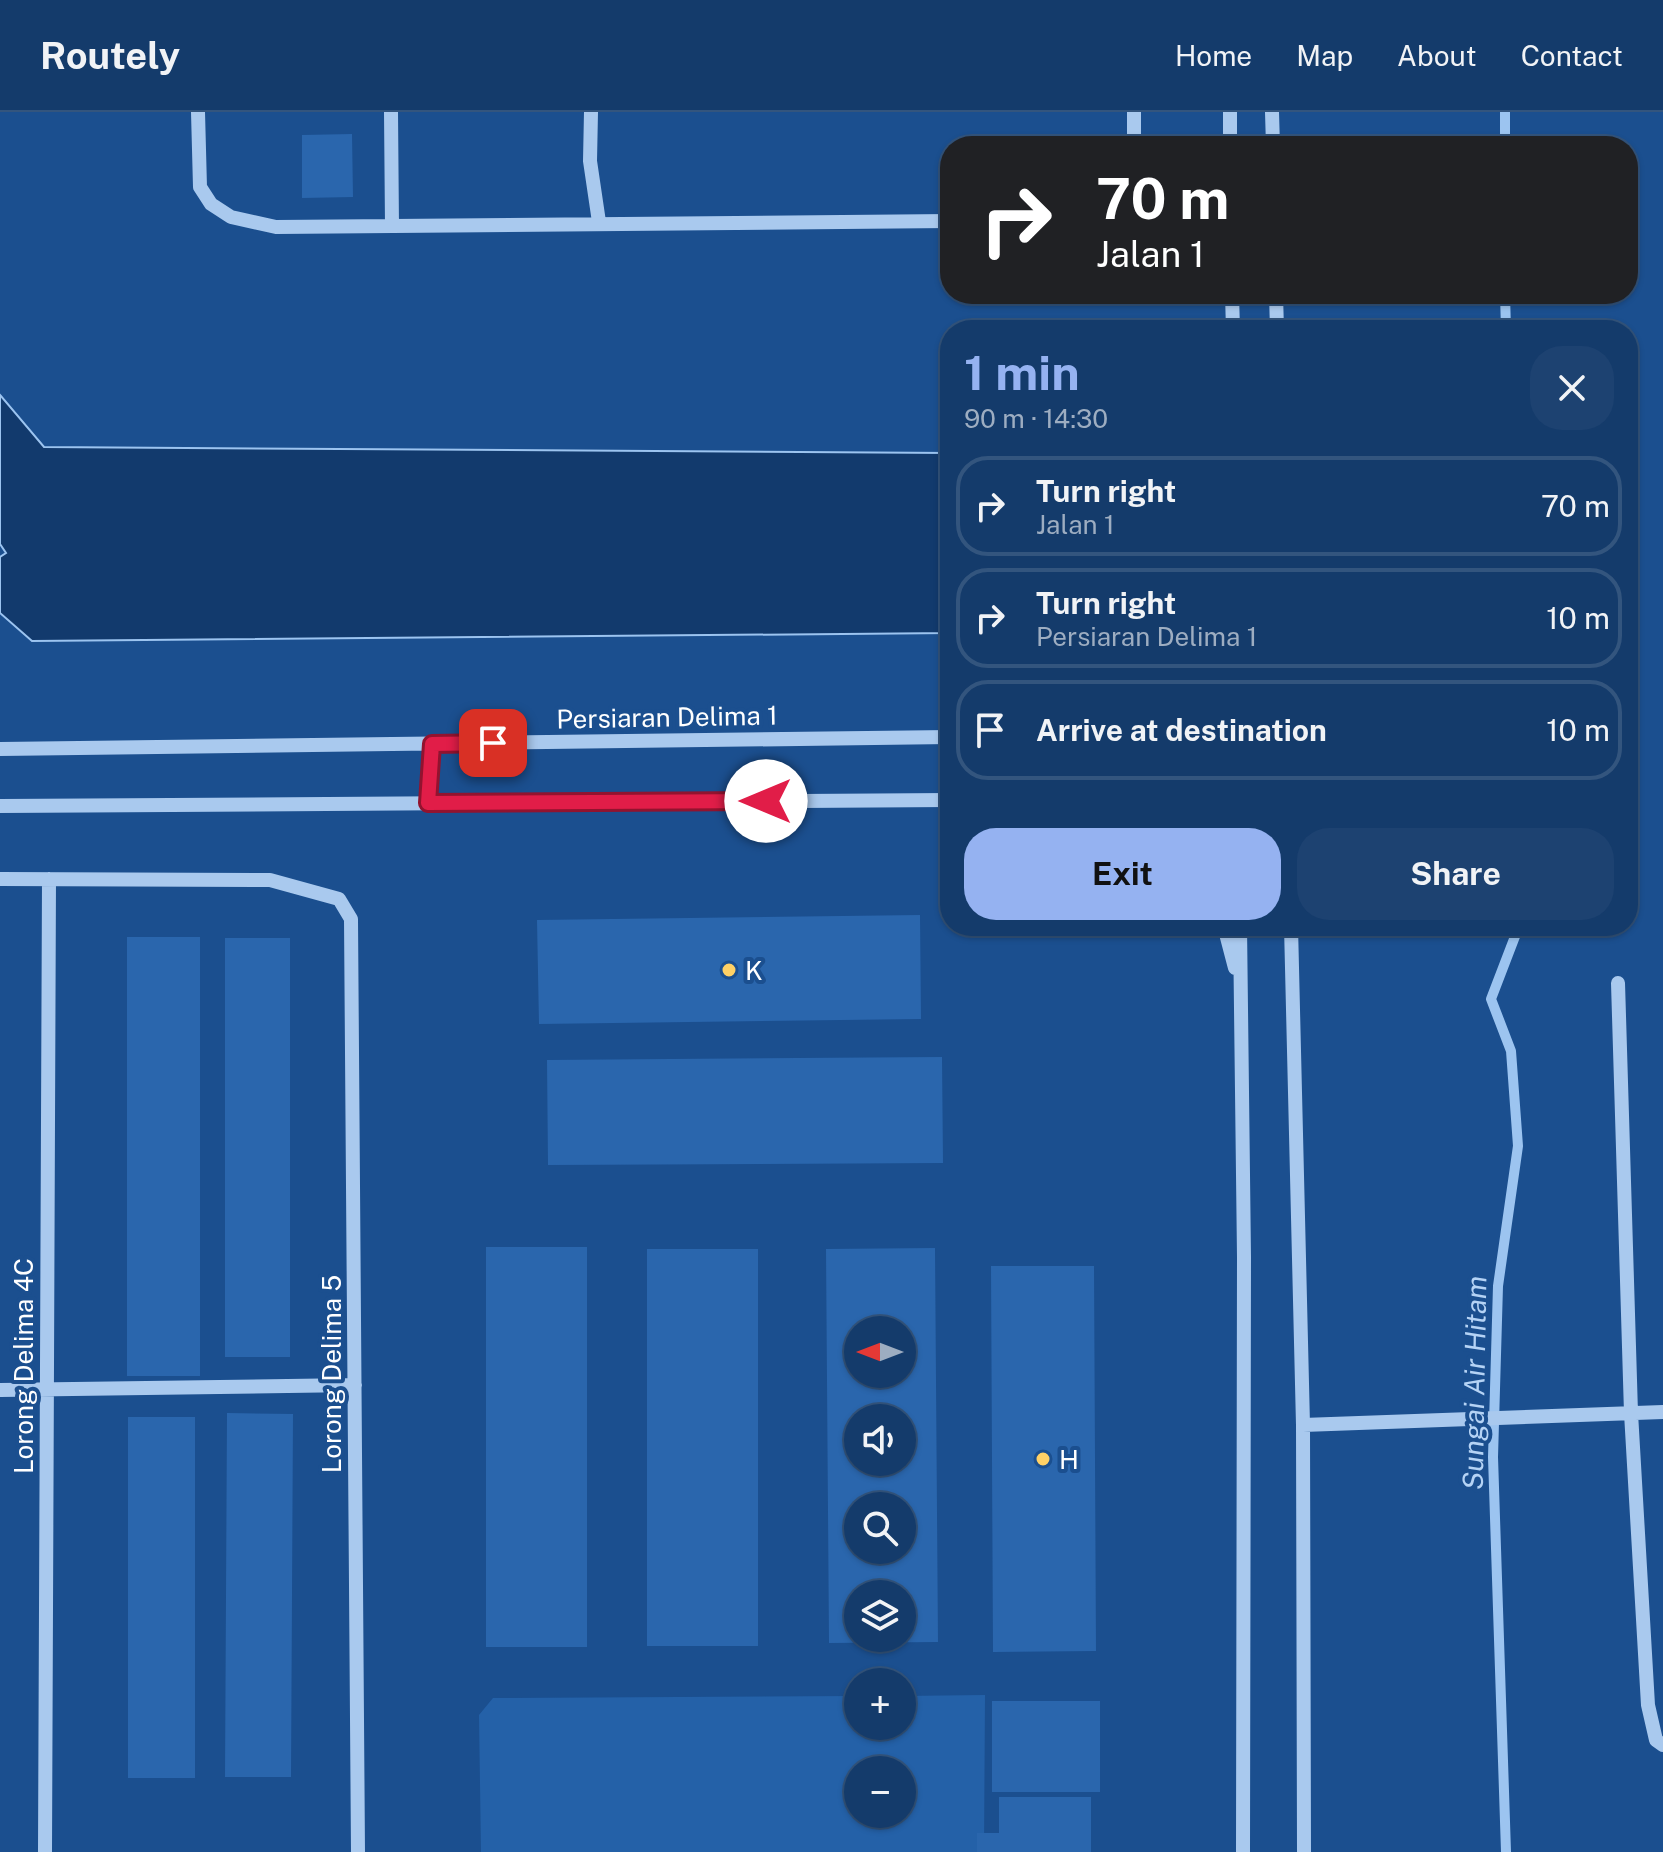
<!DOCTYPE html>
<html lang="en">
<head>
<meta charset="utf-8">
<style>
	:root { --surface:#143b6b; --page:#1d4271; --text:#f1f3f6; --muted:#9dadc1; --line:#33557e; --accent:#95b2f1 }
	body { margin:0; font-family:"Public Sans",sans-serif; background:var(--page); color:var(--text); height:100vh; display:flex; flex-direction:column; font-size:30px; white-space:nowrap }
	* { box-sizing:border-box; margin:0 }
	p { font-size:26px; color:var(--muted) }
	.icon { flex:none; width:44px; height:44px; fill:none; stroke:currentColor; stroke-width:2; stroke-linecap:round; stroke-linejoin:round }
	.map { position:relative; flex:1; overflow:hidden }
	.sheet { position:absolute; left:940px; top:208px; width:698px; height:616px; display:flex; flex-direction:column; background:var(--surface); border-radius:32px; box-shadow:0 2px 6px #0004,0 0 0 2px var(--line) }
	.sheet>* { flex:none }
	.hud { position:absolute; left:940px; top:24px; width:698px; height:168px; border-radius:32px; box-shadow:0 2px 6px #0004,0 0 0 2px var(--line); background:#202124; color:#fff; overflow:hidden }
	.needle { width:52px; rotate:270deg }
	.controls { position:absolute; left:844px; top:1204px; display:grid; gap:16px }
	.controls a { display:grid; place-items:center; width:72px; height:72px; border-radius:50%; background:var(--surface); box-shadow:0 2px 6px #0004,0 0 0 2px var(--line); font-size:40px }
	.pin { position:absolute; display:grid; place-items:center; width:68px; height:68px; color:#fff; margin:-34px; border-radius:16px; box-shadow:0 4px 12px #0006 }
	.me { position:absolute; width:88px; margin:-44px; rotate:270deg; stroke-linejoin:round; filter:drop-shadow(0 0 6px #0008) }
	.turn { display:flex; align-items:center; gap:28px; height:168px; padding:0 24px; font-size:36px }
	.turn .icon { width:104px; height:104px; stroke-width:2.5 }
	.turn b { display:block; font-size:56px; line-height:68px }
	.round { display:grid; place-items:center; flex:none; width:84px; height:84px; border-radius:32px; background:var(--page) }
	.summary { display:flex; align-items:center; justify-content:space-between; height:136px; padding:0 24px }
	h1 { font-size:48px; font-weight:700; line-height:60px; color:var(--accent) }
	.action { display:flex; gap:16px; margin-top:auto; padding:16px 24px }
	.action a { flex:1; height:92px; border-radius:32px; background:var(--accent); color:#111; font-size:32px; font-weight:700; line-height:92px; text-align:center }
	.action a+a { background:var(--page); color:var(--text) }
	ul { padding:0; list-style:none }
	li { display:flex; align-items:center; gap:24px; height:100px; margin:0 16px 12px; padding:0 8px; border:4px solid var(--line); border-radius:32px }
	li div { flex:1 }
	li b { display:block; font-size:30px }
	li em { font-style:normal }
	header { display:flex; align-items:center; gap:48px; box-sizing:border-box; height:112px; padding:0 40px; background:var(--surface); border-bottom:2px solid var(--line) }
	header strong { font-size:38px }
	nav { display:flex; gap:44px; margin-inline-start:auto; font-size:28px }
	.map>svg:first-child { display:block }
</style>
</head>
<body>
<header>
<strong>Routely</strong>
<nav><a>Home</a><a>Map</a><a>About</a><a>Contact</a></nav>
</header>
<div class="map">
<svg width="1663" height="1740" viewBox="0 0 1663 1740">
	<rect width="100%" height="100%" fill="#1b4f8f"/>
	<path fill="#2461a8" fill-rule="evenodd" d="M985,1583L984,1740H481L479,1603L493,1586L858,1584V1614H902V1584ZM858,1658H902V1702H858Z"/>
	<path fill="#123a6d" stroke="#9cc4f0" stroke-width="2" d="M0,283L44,335L950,341V521L32,529L0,501V445L6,441L0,432Z"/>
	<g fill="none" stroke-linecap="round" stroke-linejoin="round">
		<path stroke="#9cc4f0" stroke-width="10" d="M1505,0V34
			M1505,182L1506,218
			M1506,1740L1493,1345L1498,1174L1518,1034L1511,939L1491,887L1519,814"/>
	</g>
	<path fill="#2a66ad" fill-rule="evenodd" d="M352,22L353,85L302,86V23Z
		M920,803L921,907L539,912L537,808Z
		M127,825H200V1264H127Z
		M225,826H290V1245H225Z
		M942,945L943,1051L548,1053L547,948Z
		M486,1135H587V1535H486Z
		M935,1136L938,1530L829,1531L826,1137ZM858,1218H902V1262H858ZM858,1306H902V1350H858ZM858,1394H902V1438H858ZM858,1482H902V1526H858Z
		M647,1137H758V1534H647Z
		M991,1154H1094L1096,1539L993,1540Z
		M227,1301L293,1302L291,1665H225Z
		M128,1305H195V1666H128Z
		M992,1589H1100V1680H992Z
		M999,1685H1091V1740H977V1721H999Z"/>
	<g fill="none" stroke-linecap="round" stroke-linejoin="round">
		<path stroke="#a9c9ee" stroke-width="14" d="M198,0L200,75L211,92L231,105L276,115L950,109
			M391,0L392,114
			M591,0L590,49L599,110
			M1230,0V34
			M1272,0L1273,34
			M1134,34V0
			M1232,182L1233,218
			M1276,182L1277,218
			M0,637L950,625
			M428,691L432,632
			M0,694L950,688
			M0,767L270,768L339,787L351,807L358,1740
			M1224,814L1235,856
			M1240,814L1244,1145L1243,1740
			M1291,814L1303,1313L1304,1740
			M1618,871L1631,1301L1648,1593L1656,1628L1663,1633
			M0,1278L355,1273
			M1303,1313L1663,1300
			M45,1740L49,767"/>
	</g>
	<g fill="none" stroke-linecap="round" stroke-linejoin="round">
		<defs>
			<path id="route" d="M493,631L432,632L428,691L766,689"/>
		</defs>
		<use href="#route" stroke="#92132f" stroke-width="20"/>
		<use href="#route" stroke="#e11d48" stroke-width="14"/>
	</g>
	<g fill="#ffd166" stroke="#1b4f8f" stroke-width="3">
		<circle cx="729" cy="858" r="8"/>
		<circle cx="1043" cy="1347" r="8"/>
	</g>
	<g text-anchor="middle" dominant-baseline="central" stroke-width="8" stroke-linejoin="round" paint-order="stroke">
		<g font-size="26" fill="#fff" stroke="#1b4f8f">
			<text transform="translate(667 605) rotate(-1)">Persiaran Delima 1</text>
			<text transform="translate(23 1254) rotate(-90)">Lorong Delima 4C</text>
			<text transform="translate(331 1262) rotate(-90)">Lorong Delima 5</text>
		</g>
		<g font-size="26" fill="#fff" stroke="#1b4f8f" text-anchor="start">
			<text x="745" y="858">K</text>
			<text x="1059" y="1347">H</text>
		</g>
		<g font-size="28" font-style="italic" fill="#b5d3f5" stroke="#1b4f8f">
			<text transform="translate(1474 1271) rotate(-89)">Sungai Air Hitam</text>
		</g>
	</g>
</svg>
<div class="controls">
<a><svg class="needle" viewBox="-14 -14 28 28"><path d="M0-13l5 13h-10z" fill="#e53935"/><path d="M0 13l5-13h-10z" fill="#9dadc1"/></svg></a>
<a><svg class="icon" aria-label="sound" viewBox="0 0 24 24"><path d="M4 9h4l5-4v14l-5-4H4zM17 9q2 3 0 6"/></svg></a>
<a><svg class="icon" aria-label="search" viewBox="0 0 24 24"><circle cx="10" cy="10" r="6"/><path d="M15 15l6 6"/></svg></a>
<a><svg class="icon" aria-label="layers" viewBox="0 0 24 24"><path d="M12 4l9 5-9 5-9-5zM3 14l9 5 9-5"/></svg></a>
<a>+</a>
<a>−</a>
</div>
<div class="pin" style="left:493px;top:631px;background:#d93025"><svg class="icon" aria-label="arrive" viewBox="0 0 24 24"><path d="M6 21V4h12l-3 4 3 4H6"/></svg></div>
<svg class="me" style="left:766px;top:689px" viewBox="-20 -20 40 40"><circle r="19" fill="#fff"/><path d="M0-13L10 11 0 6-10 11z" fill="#e11d48"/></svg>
<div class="hud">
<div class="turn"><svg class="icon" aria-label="right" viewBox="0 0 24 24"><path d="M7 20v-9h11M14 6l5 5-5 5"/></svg><div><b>70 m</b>Jalan 1</div></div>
</div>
<section class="sheet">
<div class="summary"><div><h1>1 min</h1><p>90 m · 14:30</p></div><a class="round"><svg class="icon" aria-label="close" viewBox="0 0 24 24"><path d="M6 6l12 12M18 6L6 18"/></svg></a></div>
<ul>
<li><svg class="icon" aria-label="right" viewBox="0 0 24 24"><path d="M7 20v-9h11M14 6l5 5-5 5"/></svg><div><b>Turn right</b><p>Jalan 1</p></div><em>70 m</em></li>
<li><svg class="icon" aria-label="right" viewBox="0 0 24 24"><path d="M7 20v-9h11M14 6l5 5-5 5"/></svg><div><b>Turn right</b><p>Persiaran Delima 1</p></div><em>10 m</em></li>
<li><svg class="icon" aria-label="arrive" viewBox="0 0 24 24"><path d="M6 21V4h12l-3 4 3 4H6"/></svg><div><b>Arrive at destination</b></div><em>10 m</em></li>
</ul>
<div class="action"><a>Exit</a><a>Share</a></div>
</section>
</div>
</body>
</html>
